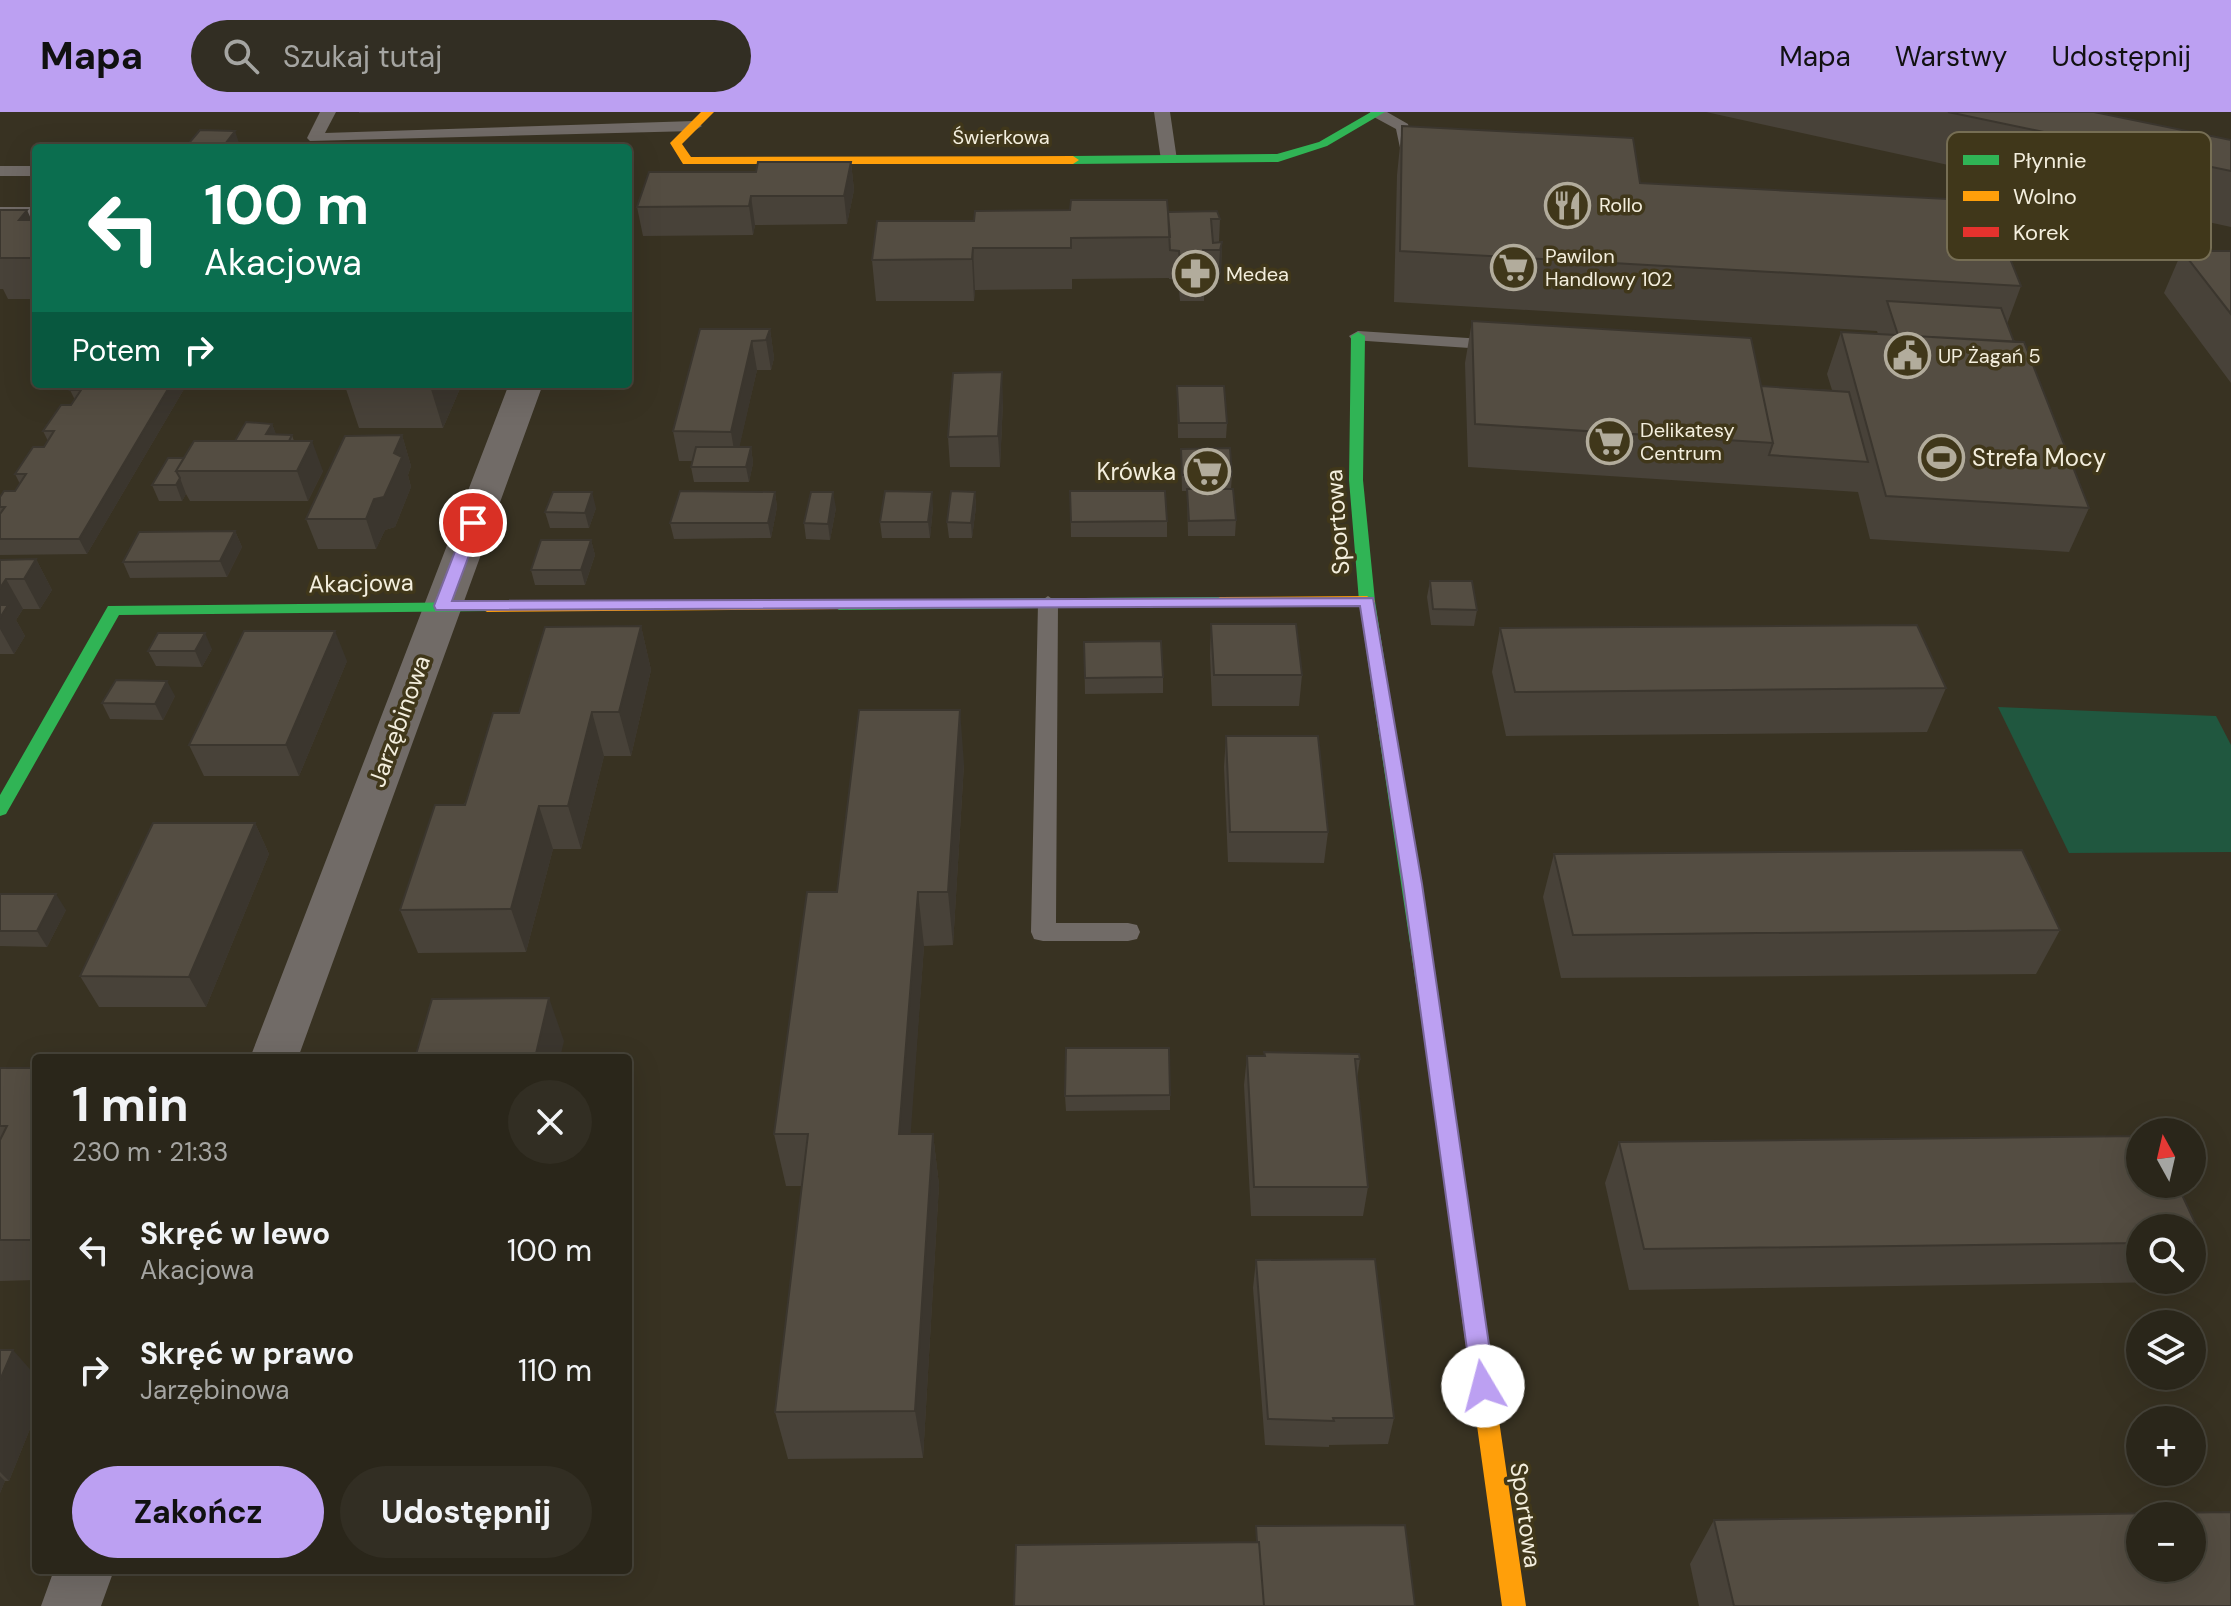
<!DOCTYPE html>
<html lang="pl">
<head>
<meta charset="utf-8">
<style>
	:root { --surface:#2a261a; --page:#322e23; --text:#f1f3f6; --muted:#a5a5a2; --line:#464339; --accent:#bca0f2 }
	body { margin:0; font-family:"DM Sans",sans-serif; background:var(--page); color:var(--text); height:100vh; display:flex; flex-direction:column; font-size:30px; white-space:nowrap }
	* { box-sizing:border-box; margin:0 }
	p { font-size:26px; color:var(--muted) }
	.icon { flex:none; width:44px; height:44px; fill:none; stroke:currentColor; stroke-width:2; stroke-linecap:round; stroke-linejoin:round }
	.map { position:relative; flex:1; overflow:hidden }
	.details { position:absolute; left:32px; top:942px; width:600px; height:520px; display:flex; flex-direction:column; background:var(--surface); border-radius:8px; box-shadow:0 8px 32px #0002,0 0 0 2px var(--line) }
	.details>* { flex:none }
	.banner { position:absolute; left:32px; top:32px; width:600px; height:244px; border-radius:8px; box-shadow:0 8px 32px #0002,0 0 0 2px var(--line); background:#0b6e4f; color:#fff; overflow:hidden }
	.needle { width:52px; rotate:352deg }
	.controls { position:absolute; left:2126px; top:1006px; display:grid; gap:16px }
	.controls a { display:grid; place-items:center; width:80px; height:80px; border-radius:50%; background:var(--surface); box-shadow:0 8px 32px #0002,0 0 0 2px var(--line); font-size:40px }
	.pin { position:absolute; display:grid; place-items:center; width:68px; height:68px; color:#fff; margin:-34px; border:4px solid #fff; border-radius:50%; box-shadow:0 2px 8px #0007 }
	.me { position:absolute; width:88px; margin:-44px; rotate:352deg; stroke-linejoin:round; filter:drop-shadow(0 0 6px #0008) }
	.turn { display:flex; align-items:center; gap:28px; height:168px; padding:0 40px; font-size:36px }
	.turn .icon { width:104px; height:104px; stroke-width:2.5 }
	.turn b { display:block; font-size:56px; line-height:68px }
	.then { display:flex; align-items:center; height:76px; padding:0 40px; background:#0003; gap:16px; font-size:30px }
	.round { display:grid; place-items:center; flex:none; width:84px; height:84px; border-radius:42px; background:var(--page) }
	.summary { display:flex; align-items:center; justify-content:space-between; height:136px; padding:0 40px }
	h1 { font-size:48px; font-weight:700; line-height:60px }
	.primary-button { display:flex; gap:16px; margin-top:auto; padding:16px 40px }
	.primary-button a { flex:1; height:92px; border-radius:48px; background:var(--accent); color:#111; font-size:32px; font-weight:700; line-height:92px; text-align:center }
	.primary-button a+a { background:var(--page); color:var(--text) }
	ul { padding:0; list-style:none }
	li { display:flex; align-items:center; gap:24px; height:120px; padding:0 40px }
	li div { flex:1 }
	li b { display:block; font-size:30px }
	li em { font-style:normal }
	header { display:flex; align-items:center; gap:48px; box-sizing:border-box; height:112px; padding:0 40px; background:var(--accent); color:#111 }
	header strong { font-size:38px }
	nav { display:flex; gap:44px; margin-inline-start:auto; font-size:28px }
	.search { width:560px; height:72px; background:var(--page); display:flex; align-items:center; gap:20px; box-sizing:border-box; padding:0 28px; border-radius:44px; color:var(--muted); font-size:30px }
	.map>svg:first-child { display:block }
</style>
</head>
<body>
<header>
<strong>Mapa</strong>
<div class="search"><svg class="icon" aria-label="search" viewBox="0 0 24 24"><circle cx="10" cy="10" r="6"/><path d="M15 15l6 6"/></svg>Szukaj tutaj</div>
<nav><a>Mapa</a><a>Warstwy</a><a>Udostępnij</a></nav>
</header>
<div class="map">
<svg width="2231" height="1494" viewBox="0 0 2231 1494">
	<rect width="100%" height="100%" fill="#383222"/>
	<path fill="#20573f" d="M1998,595L2216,604L2231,633V740L2069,741Z"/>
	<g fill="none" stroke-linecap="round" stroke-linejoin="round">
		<path fill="#716b67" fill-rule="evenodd" d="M320,0H336L325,21L694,9L702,14L694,19L310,29L307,26Z
			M1154,0H1170L1177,48L1175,51H1163L1161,48Z
			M1370,0H1387L1408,12L1417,47L1415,50H1403L1396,17L1372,4Z
			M0,54H36V64H0Z
			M0,95H36V105H0Z
			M1971,113L2231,141V151L1965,122L1963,118Z
			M1358,219L1499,228L1508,233L1499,238L1352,228L1349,224Z
			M1048,484L1058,491L1056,811H1128L1137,813L1140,820L1137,827L1128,829H1043L1034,827L1031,820L1038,491Z"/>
		<path fill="#716b67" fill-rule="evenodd" d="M509,272H543L298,946H250Z
			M54,1458H114L101,1494H41Z"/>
		<path fill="#30b455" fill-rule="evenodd" d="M1371,0H1385L1327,34L1278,50L1073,52L1067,48L1073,44L1277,42L1319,30Z
			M1358,220L1365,224L1363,368L1375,489L1447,946L1444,952L1437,954L1430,952L1427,946L1359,489L1349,368L1351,224Z
			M1220,485L1226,486L1228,490L1226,494L839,498L831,493L839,488Z
			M487,490L493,491L495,495L493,499L119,503L6,702L0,704V683L108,494Z"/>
		<path fill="#ff9f0a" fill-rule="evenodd" d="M701,0H714L682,32L691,45L1073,44L1079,48L1073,52H683L670,31Z
			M1367,484L1375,489L1373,493L1220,495L1212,490L1220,485Z
			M839,488L847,493L845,497L487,500L479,495L487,490Z
			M1472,1188L1480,1191L1483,1198L1526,1494H1502L1461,1198L1464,1191Z"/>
		<path fill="#e5322d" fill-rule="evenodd" d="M1437,938L1444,940L1447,946L1483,1198L1480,1205L1472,1208L1464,1205L1461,1198L1427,946L1430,940Z"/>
	</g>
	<path fill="#484239" d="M359,0H437L359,1Z
		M1706,0H2094L2231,28V115Z
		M1402,14L1640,71L2021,174L2007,212L2014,230L2089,396L2069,440L1870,427L1858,380L1468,355L1465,251L1472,209L1761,274L1832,278L1827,262L1841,220L1878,222L1877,219L1394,190L1397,63Z
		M200,18L240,34L238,36H191L189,31Z
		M851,50L854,78L847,112L755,113L753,123L643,124L637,95L756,60Z
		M0,98L31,108H36V187H8L3,177H0Z
		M1168,100L1220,107L1219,130H1222L1221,159L1218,167H1204V189H1180L1178,168L1169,167V166L1072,167V177L975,178L974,189H876L872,148L974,109Z
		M2182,139H2231V271L2164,181Z
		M700,217H770L774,246L771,258H757L739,335H751L753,351L749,370H694L691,355L692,349H679L673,319Z
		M187,272L87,442L0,443V385L15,379L20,372L15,362L44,335L48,329L43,319L71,293L75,288L70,278Z
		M462,272L443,316H359L345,274Z
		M1177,274L1227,311L1226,326H1178Z
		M1003,290L1000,355H950L948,325Z
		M272,312L276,323H292L294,329L323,359L308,389H190L186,382L182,389H159L152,373L184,346L235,329Z
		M402,323L411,354L408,363L411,375L395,415L385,418L376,437H318L306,407Z
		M1181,337L1232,363L1231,377L1236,408L1235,424H1188L1187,379H1182Z
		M1070,379L1167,409V425H1071Z
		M775,380L777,395L771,426L674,427L670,411Z
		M975,380L976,395L972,426H949L947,410Z
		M933,395L930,426H882L880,410Z
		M596,396L589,416H550L545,400Z
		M836,396L830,428L806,427L804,411Z
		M235,419L242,435L227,465L130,466L123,450Z
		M591,428L595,443L585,473H535L531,458Z
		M36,447L52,478L40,497H23L16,508L25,524L14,542H0V448Z
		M1430,469L1477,498L1474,514L1431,513L1427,485Z
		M1211,512L1302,563L1299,594H1212L1210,543Z
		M641,514L651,558L631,644H604L581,737H553L526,840L418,841L400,798L519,601Z
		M1500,516L1946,576L1927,620L1506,624L1492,560Z
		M1084,530L1163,565V581L1085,582Z
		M212,537L202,555L156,554L148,539Z
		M347,549L299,664H204L189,633Z
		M175,584L163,608L110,607L102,591Z
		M1226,624L1328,720L1324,751L1228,750L1224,655Z
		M964,652L953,833L924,834L910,1022H933L939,1073L923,1346L788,1347L775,1300L802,1074H786L774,1022L837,780Z
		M255,711L269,742L206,895H99L80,864Z
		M1554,742L2060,818L2036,862L1561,866L1543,785Z
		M0,782L66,798L47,835L0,834Z
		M1264,940L1360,947L1357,967L1368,1075L1363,1104H1251L1244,973L1247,944H1264Z
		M0,956H36V1168L0,1169Z
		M1170,983V998L1066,999L1065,984Z
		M2140,1024V1072H2177L2204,1130L2192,1145V1116H2140V1168H2174L2172,1170L1629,1178L1605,1071L1619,1030Z
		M1256,1148L1394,1306L1388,1332L1329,1333V1335L1265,1333L1253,1176Z
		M0,1238L36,1264V1302L9,1369H5L0,1381Z
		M1714,1408L2231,1494H1699L1690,1452Z"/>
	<path fill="#3b362e" d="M235,19L240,34L238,36H226L225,32Z
		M851,50L854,78L847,112L844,84Z
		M751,84L755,113L753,123L749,94Z
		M27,98L36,118L19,108Z
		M1222,130L1221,159L1218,167L1220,138Z
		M973,136L975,178L974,189L972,147Z
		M770,217L774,246L771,258L766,228Z
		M752,229L757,258L736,350L731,320Z
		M1002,260L1003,290L1000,355L998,324Z
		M171,272H187L87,442L79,427Z
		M431,272H462L443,316L430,274Z
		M272,312L278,327L266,322Z
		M402,323L411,354L408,363L411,375L395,415L385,418L376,437L366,407Z
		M312,329L323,359L308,389L297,359Z
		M751,335L753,351L749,370L746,355Z
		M180,366L186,382L182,389L176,373Z
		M592,380L596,396L589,416L585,401Z
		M775,380L777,395L771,426L768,411Z
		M833,380L836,396L830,428L828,412Z
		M932,380L933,395L930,426L928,410Z
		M975,380L976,395L972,426L971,411Z
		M235,419L242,435L227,465L220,449Z
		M591,428L595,443L585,473L581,458Z
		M36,447L52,478L40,497L24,467Z
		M6,467L23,497L16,508L25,524L14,542L0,517V476Z
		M641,514L651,558L631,644L619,600Z
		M335,519L347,549L299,664L286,633Z
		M205,521L212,537L202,555L195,539Z
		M167,569L175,584L163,608L155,592Z
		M960,598L964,652L953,833L948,780Z
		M592,600L604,644L581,737L568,694Z
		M539,694L553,737L526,840L511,797Z
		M255,711L269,742L206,895L189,865Z
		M918,780L924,834L907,1074L899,1022Z
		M56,782L66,798L47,835L37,819Z
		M549,886L564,929L560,946H535Z
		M933,1022L939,1073L923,1346L915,1299Z
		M13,1238L36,1264V1302L9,1369L0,1360V1268Z
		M0,1364L5,1369L0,1381Z"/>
	<path fill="#544d42" stroke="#3b362e" stroke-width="2" fill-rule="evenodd" d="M1948,0H2094L2231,28V59Z
		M1402,14L1633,26L1640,71L1987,89L2021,174L1400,139Z
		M200,18L235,19L225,32L189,31Z
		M758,50H851L844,84H751L749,94L637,95L649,60H756Z
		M1071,88H1167L1170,125L1071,126V136H973L972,147L872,148L877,109H974L975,99L1070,98Z
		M0,98H27L19,108H36V146H0Z
		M1217,99L1220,107H1211L1213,131L1222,130L1220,138H1203L1205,160H1181L1179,139L1170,138L1168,100Z
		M2182,139H2231V202Z
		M1887,189L2001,196L2014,230L1898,223Z
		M1472,209L1751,226L1773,331L1475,312Z
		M700,217H770L766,228L752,229L731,320L673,319Z
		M1841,220L2024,230L2089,396L1886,384Z
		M1002,260L998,324L948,325L953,261Z
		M74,272H171L79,427H0V402L5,395H0V385L4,379H15L26,362H15L33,335H44L54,319H43L61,293H71L81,278H70Z
		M346,272H431L430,274H345Z
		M1177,274H1224L1227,311H1179Z
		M1761,274L1849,280L1868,350L1769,343L1773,331Z
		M246,310L272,312L266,322L292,323L289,329H235Z
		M402,323L394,341L402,345L394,363L384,385L374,387L366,407H306L345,324Z
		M194,329H312L297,359H176Z
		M696,335H751L746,355H691Z
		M1230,336L1232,363H1182L1181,337Z
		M168,346H184L176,359L180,366L176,373H152Z
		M1187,377H1233L1236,408L1189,409Z
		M680,379L775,380L768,411H670Z
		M885,379L932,380L928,410H880Z
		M951,379L975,380L971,411L947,410Z
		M1070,379H1165L1167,409L1071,410Z
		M553,380H592L585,401L545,400Z
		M811,380H833L828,412L804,411Z
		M235,419L220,449L123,450L139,420Z
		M541,428H591L581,458H531Z
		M36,447L24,467H6L0,476V448Z
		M1430,469H1472L1477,498L1433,497Z
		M0,493H8L0,506Z
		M1211,512H1296L1302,563H1214Z
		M1917,513L1946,576L1515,580L1500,516Z
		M641,514L619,600H592L568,694H539L511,797L400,798L435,693H465L493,601H519L545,515Z
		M244,519H335L286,633H189Z
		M158,521H205L195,539H148Z
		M1161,529L1163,565L1085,566L1084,530Z
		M116,568L167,569L155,592L102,591Z
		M859,598H960L948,780H918L899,1022H933L915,1299L775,1300L808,1022H774L807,780H837Z
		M1226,624H1318L1328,720H1230Z
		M153,711H255L189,865L80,864Z
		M2022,738L2060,818L1573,823L1554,742Z
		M0,782H56L37,819H0Z
		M549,886L535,946H415L432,887Z
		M1066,936H1169L1170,983L1065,984Z
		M1264,940L1359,942L1360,947H1355L1368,1075H1254L1247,944H1265Z
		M0,956H36V1128H0V1028L7,1014H0Z
		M2140,1024V1072H2177L2204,1130H2192V1116H2140V1131L1644,1137L1619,1030Z
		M1375,1147L1394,1306H1333L1334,1309L1268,1307L1256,1148Z
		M0,1238H13L0,1268Z
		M2231,1400V1494H1734L1714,1408ZM2140,1404H2192V1456H2140Z
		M1405,1413L1415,1494H1264L1259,1430H1257L1256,1414Z
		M1259,1430L1264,1494H1014L1016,1433Z"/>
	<path fill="#bca0f2" stroke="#7a689d" stroke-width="2" d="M473,406L481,411L452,489L1373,486L1422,772L1495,1274L1492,1282L1483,1285L1475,1282L1472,1274L1403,772L1360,494L436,498L434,494L466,411Z"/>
	<defs>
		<symbol id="restaurant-ring" viewBox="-11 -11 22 22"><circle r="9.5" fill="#40371a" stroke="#b2ac9c" stroke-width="1.5"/><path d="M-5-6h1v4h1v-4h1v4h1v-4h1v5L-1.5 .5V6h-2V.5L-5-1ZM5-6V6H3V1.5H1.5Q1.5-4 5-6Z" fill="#b2ac9c"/></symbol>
		<symbol id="supermarket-ring" viewBox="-11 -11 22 22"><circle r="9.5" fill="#40371a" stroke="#b2ac9c" stroke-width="1.5"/><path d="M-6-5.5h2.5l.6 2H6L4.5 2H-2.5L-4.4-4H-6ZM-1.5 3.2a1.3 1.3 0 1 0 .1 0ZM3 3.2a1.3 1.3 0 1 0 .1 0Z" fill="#b2ac9c"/></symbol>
		<symbol id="pharmacy-ring" viewBox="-11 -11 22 22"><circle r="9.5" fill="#40371a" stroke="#b2ac9c" stroke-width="1.5"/><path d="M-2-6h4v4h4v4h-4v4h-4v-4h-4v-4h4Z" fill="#b2ac9c"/></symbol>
		<symbol id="civic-ring" viewBox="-11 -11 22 22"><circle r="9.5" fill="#40371a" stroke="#b2ac9c" stroke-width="1.5"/><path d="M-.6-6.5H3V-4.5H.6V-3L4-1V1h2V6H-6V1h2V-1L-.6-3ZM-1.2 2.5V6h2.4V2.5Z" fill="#b2ac9c"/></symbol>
		<symbol id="stadium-ring" viewBox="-11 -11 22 22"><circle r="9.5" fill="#40371a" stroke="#b2ac9c" stroke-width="1.5"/><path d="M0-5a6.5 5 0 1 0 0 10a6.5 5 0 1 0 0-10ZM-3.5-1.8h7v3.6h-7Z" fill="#b2ac9c"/></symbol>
	</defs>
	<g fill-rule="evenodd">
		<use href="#restaurant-ring" x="1542" y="68" width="51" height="51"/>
		<use href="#supermarket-ring" x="1488" y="130" width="51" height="51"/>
		<use href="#pharmacy-ring" x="1170" y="136" width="51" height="51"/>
		<use href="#civic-ring" x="1882" y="218" width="51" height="51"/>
		<use href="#supermarket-ring" x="1584" y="304" width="51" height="51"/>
		<use href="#stadium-ring" x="1916" y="320" width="51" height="51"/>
		<use href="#supermarket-ring" x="1182" y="334" width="51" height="51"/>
	</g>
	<g text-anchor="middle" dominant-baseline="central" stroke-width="7" stroke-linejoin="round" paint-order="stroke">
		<g font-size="20" fill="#f3eedd" stroke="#40371a">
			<text x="1001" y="25">Świerkowa</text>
		</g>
		<g font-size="20" fill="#f3eedd" stroke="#40371a" text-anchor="start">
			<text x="1599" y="93">Rollo</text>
			<text x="1545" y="144">Pawilon<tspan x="1545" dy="23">Handlowy 102</tspan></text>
			<text x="1226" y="162">Medea</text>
			<text x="1938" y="244">UP Żagań 5</text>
			<text x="1640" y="318">Delikatesy<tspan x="1640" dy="23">Centrum</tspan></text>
		</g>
		<g font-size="24" fill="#f3eedd" stroke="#40371a" text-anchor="start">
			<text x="1972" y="345">Strefa Mocy</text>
			<text x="1176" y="359" text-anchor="end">Krówka</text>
		</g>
		<g font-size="24" fill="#f3eedd" stroke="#40371a">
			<text transform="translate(1337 410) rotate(-94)">Sportowa</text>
			<text transform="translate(361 471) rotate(-1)">Akacjowa</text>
			<text transform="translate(399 609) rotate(-70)">Jarzębinowa</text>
			<text transform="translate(1526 1403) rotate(82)">Sportowa</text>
		</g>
	</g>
	<rect x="1947" y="20" width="264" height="128" rx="12" fill="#40371a" stroke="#766e54" stroke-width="2"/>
	<rect x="1963" y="43" width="36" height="10" fill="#30b455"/>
	<rect x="1963" y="79" width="36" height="10" fill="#ff9f0a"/>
	<rect x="1963" y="115" width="36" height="10" fill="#e5322d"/>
	<g font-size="22" fill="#f3eedd">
		<text x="2013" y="56">Płynnie</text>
		<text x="2013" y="92">Wolno</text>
		<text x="2013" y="128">Korek</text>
	</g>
</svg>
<div class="controls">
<a><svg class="needle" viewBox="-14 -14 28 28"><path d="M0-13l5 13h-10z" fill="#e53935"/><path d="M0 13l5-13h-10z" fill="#a5a5a2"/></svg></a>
<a><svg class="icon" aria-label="search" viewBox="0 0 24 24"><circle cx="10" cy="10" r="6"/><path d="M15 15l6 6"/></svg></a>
<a><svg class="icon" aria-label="layers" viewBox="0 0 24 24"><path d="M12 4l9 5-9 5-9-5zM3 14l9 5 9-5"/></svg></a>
<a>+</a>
<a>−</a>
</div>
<div class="pin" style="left:473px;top:411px;background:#d93025"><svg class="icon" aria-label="arrive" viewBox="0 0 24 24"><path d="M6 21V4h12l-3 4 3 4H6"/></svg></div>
<svg class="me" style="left:1483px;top:1274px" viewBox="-20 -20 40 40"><circle r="19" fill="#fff"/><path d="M0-13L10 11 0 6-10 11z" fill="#bca0f2"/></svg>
<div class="banner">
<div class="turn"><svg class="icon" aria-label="left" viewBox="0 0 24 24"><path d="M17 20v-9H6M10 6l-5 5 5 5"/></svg><div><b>100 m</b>Akacjowa</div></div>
<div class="then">Potem<svg class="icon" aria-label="right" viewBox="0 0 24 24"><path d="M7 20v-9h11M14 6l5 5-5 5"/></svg></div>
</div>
<section class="details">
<div class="summary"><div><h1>1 min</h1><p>230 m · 21:33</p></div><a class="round"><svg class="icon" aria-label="close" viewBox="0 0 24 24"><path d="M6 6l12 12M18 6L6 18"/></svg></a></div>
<ul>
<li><svg class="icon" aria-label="left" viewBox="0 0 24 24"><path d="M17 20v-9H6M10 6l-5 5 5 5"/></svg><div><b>Skręć w lewo</b><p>Akacjowa</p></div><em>100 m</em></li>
<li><svg class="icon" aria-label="right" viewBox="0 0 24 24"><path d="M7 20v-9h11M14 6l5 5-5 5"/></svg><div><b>Skręć w prawo</b><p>Jarzębinowa</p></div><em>110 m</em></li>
</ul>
<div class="primary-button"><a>Zakończ</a><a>Udostępnij</a></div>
</section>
</div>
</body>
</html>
